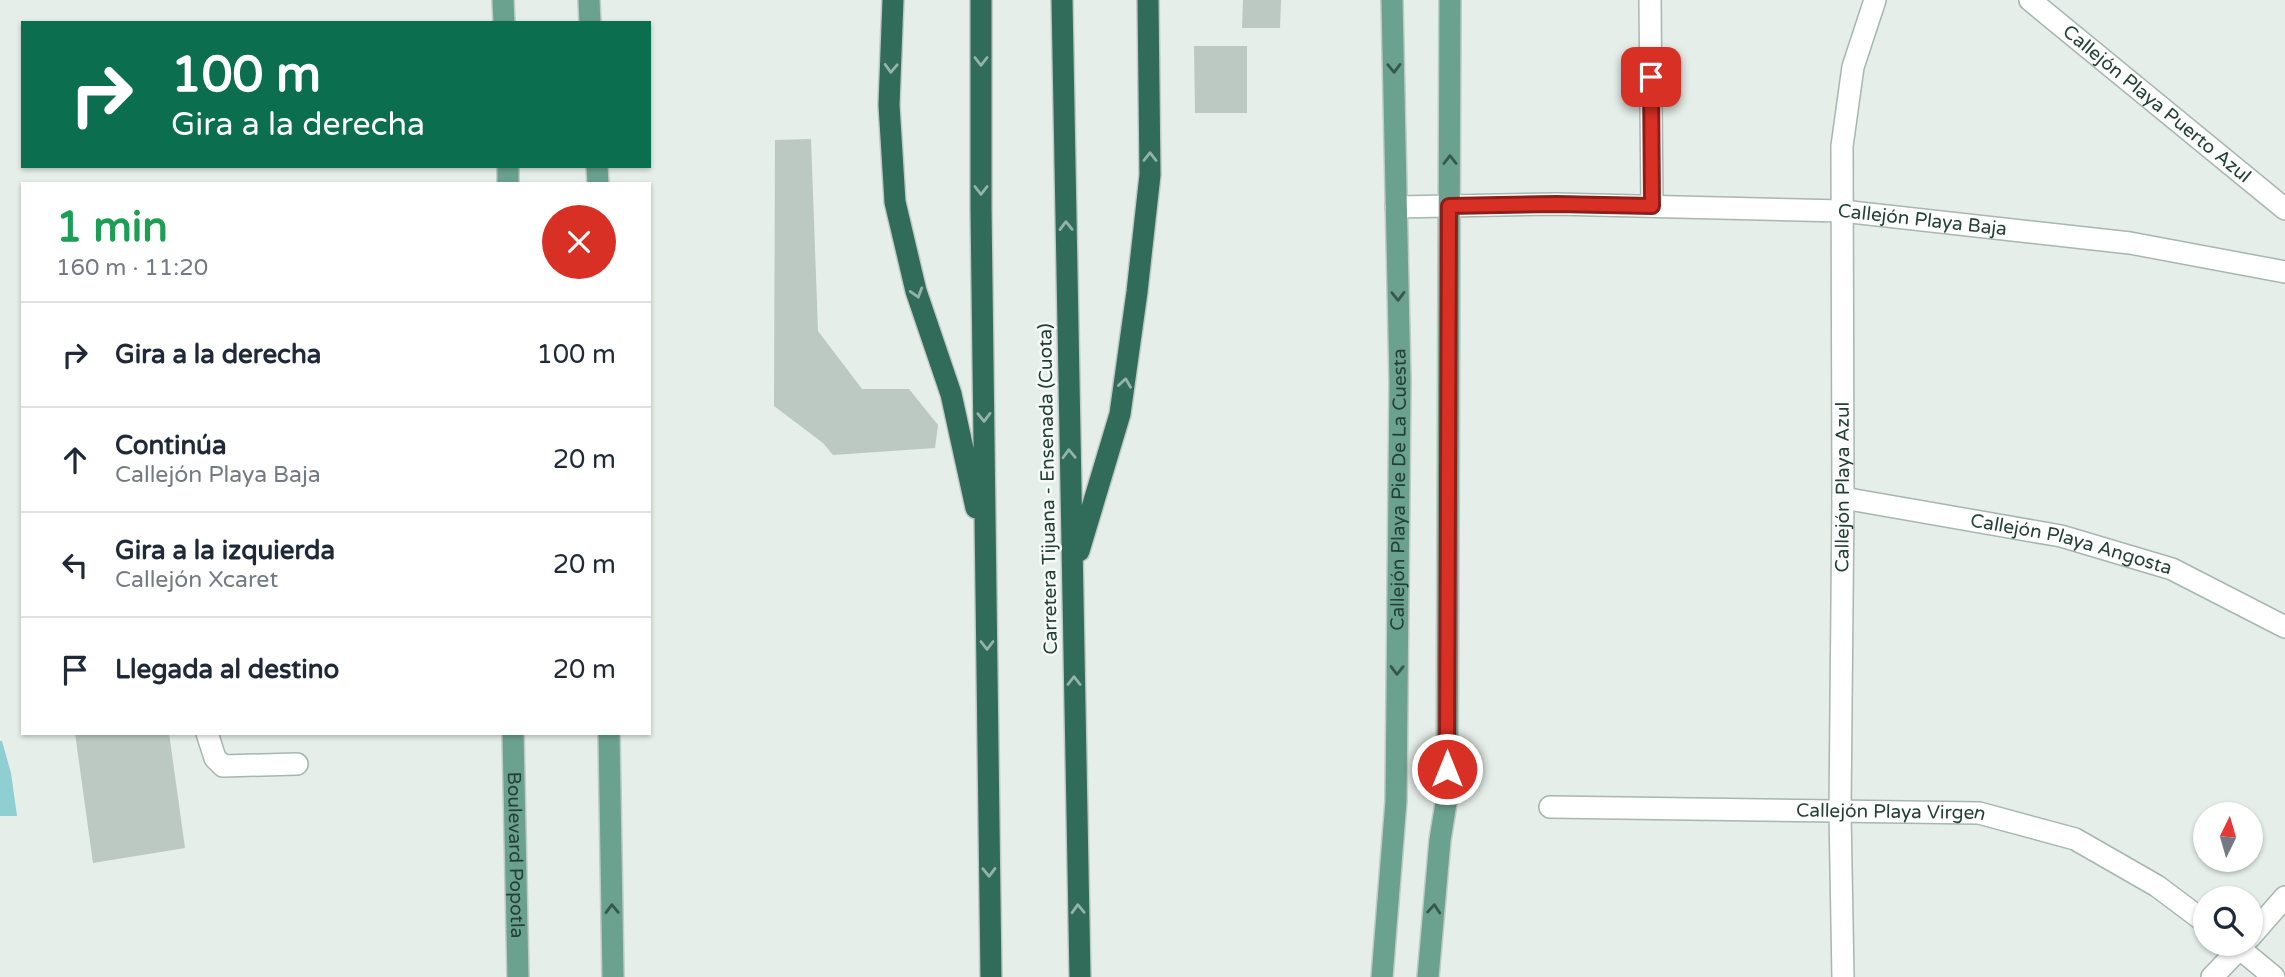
<!DOCTYPE html>
<html lang="es">
<head>
<meta charset="utf-8">
<style>
	:root { --surface:#fff; --page:#f6f6f7; --text:#1f2937; --muted:#747a83; --line:#e0e1e3 }
	body { margin:0; font-family:"Varela Round",sans-serif; background:var(--page); color:var(--text); height:100vh; display:flex; flex-direction:column; font-size:26px; white-space:nowrap }
	* { box-sizing:border-box; margin:0 }
	p { font-size:23px; color:var(--muted) }
	.icon { flex:none; width:38px; height:38px; fill:none; stroke:currentColor; stroke-width:2; stroke-linecap:round; stroke-linejoin:round }
	.map { position:relative; flex:1; overflow:hidden }
	.drawer { position:absolute; left:21px; top:182px; width:630px; height:553px; display:flex; flex-direction:column; background:var(--surface); border-radius:0px; box-shadow:0 2px 5px #0004 }
	.drawer>* { flex:none }
	.hud { position:absolute; left:21px; top:21px; width:630px; height:147px; border-radius:0px; box-shadow:0 2px 5px #0004; background:#0b6e4f; color:#fff; overflow:hidden }
	.needle { width:46px; rotate:5deg }
	.fabs { position:absolute; left:2193px; top:802px; display:grid; gap:14px }
	.fabs a { display:grid; place-items:center; width:70px; height:70px; border-radius:50%; background:var(--surface); box-shadow:0 2px 5px #0004; font-size:35px }
	.pin { position:absolute; display:grid; place-items:center; width:60px; height:60px; color:#fff; margin:-30px; border-radius:14px; box-shadow:0 4px 10px #0006 }
	.me { position:absolute; width:77px; margin:-38px; rotate:0deg; stroke-linejoin:round; filter:drop-shadow(0 0 5px #0008) }
	.turn { display:flex; align-items:center; gap:24px; height:147px; padding:0 35px; font-size:32px }
	.turn .icon { width:91px; height:91px; stroke-width:2.5 }
	.turn b { display:block; font-size:49px; line-height:60px }
	.round { display:grid; place-items:center; flex:none; width:74px; height:74px; border-radius:37px; background:var(--page) }
	.summary { display:flex; align-items:center; justify-content:space-between; height:119px; padding:0 35px }
	h1 { font-size:42px; font-weight:700; line-height:52px; color:#1e9e55 }
	ul { padding:0; list-style:none }
	li { display:flex; align-items:center; gap:21px; height:105px; padding:0 35px; border-top:2px solid var(--line) }
	li div { flex:1 }
	li b { display:block; font-size:26px }
	li em { font-style:normal }
	.map>svg:first-child { display:block }
</style>
</head>
<body>
<div class="map">
<svg width="2285" height="977" viewBox="0 0 2285 977">
	<rect width="100%" height="100%" fill="#e5eee9"/>
	<path fill="#8fced1" d="M0,741H2L11,773L17,816H0Z"/>
	<path fill="#bbc9c2" d="M1243,0H1281L1280,28H1242Z
		M1194,46H1247V113H1195Z
		M811,139L818,331L862,389H909L938,425L935,448L833,455L823,443L774,406L775,140Z
		M75,733H169L185,848L93,863Z"/>
	<g fill="none" stroke-linecap="round" stroke-linejoin="round">
		<defs>
			<g id="minor">
				<path d="M1650,0L1652,206"/>
				<path id="s1" d="M2030,0L2285,209"/>
				<path id="s2" d="M1396,207L1556,204L1842,211L2130,243L2285,272"/>
				<path id="s3" d="M1843,498L2061,536L2172,569L2285,627"/>
				<path d="M207,733L215,758L223,766L297,764"/>
				<path id="s4" d="M1550,807L1979,813L2075,839L2157,886L2205,922"/>
				<path d="M2250,937L2285,897"/>
				<path d="M2233,943L2274,977"/>
				<path id="s5" d="M1843,977L1840,812L1843,498L1842,146L1853,67L1875,0"/>
				<path d="M2212,977L2245,943"/>
			</g>
			<g id="major">
				<path d="M503,0L504,23"/>
				<path d="M589,0L590,23"/>
				<path d="M508,166V184"/>
				<path d="M597,166L598,184"/>
				<path id="s6" d="M513,733L518,977"/>
				<path d="M609,733L613,977"/>
				<path id="s7" d="M1382,977L1396,801L1400,381L1392,0"/>
				<path d="M1428,977L1440,840L1447,797L1450,0"/>
			</g>
			<path id="highway" d="M893,0L889,105L895,202L916,291L951,394L976,508
				M981,0V209L991,977
				M1062,0L1080,977
				M1079,551L1120,414L1137,292L1150,175L1148,0"/>
		</defs>
		<use href="#minor" stroke="#a7b6b0" stroke-width="24"/>
		<use href="#major" stroke="#c2cac7" stroke-width="24"/>
		<use href="#highway" stroke="#c2cac7" stroke-width="24"/>
		<use href="#minor" stroke="#fff" stroke-width="21"/>
		<use href="#major" stroke="#6ba28f" stroke-width="21"/>
		<use href="#highway" stroke="#316c5a" stroke-width="21"/>
	</g>
	<defs><path id="oneway-chevron" d="M-2-3.5L2.5 0L-2 3.5" fill="none" stroke-width="1.6" stroke-linecap="round" stroke-linejoin="round" transform="scale(1.75)"/></defs>
	<g stroke="#94b3a9">
		<use href="#oneway-chevron" transform="translate(981 61) rotate(90)"/>
		<use href="#oneway-chevron" transform="translate(891 68) rotate(92)"/>
		<use href="#oneway-chevron" transform="translate(1150 157) rotate(-90)"/>
		<use href="#oneway-chevron" transform="translate(981 190) rotate(90)"/>
		<use href="#oneway-chevron" transform="translate(1066 226) rotate(-91)"/>
		<use href="#oneway-chevron" transform="translate(917 293) rotate(73)"/>
		<use href="#oneway-chevron" transform="translate(1125 383) rotate(-82)"/>
		<use href="#oneway-chevron" transform="translate(984 417) rotate(89)"/>
		<use href="#oneway-chevron" transform="translate(1069 454) rotate(-92)"/>
		<use href="#oneway-chevron" transform="translate(987 645) rotate(90)"/>
		<use href="#oneway-chevron" transform="translate(1074 681) rotate(-90)"/>
		<use href="#oneway-chevron" transform="translate(989 872) rotate(89)"/>
		<use href="#oneway-chevron" transform="translate(1078 909) rotate(-92)"/>
	</g>
	<g stroke="#36584c">
		<use href="#oneway-chevron" transform="translate(1394 68) rotate(89)"/>
		<use href="#oneway-chevron" transform="translate(1450 160) rotate(-90)"/>
		<use href="#oneway-chevron" transform="translate(1398 296) rotate(89)"/>
		<use href="#oneway-chevron" transform="translate(1397 670) rotate(91)"/>
		<use href="#oneway-chevron" transform="translate(612 909) rotate(-91)"/>
		<use href="#oneway-chevron" transform="translate(1434 909) rotate(-85)"/>
	</g>
	<g fill="none" stroke-linecap="round" stroke-linejoin="round">
		<defs>
			<path id="route" d="M1447,769L1449,206L1556,204L1652,206L1651,77"/>
		</defs>
		<use href="#route" stroke="#8d1f18" stroke-width="18"/>
		<use href="#route" stroke="#d93025" stroke-width="12"/>
	</g>
	<g text-anchor="middle" dominant-baseline="central" stroke-width="5" stroke-linejoin="round" paint-order="stroke">
		<g font-size="19" fill="#244036" stroke="#f6faf8">
			<text stroke="none"><textPath href="#s1" startOffset="164">Callejón Playa Puerto Azul</textPath></text>
			<text stroke="none"><textPath href="#s2" startOffset="527">Callejón Playa Baja</textPath></text>
			<text stroke="none"><textPath href="#s5" startOffset="490">Callejón Playa Azul</textPath></text>
			<text transform="translate(1048 489) rotate(-91)">Carretera Tijuana - Ensenada (Cuota)</text>
			<text stroke="none"><textPath href="#s7" startOffset="488">Callejón Playa Pie De La Cuesta</textPath></text>
			<text stroke="none"><textPath href="#s3" startOffset="233">Callejón Playa Angosta</textPath></text>
			<text stroke="none"><textPath href="#s4" startOffset="341">Callejón Playa Virgen</textPath></text>
			<text stroke="none"><textPath href="#s6" startOffset="122">Boulevard Popotla</textPath></text>
		</g>
	</g>
</svg>
<div class="fabs">
<a><svg class="needle" viewBox="-14 -14 28 28"><path d="M0-13l5 13h-10z" fill="#e53935"/><path d="M0 13l5-13h-10z" fill="#747a83"/></svg></a>
<a><svg class="icon" aria-label="search" viewBox="0 0 24 24"><circle cx="10" cy="10" r="6"/><path d="M15 15l6 6"/></svg></a>
</div>
<div class="pin" style="left:1651px;top:77px;background:#d93025"><svg class="icon" aria-label="arrive" viewBox="0 0 24 24"><path d="M6 21V4h12l-3 4 3 4H6"/></svg></div>
<svg class="me" style="left:1447px;top:769px" viewBox="-20 -20 40 40"><circle r="17" fill="#d93025" stroke="#fff" stroke-width="3"/><path d="M0-11L8 9 0 5-8 9z" fill="#fff"/></svg>
<div class="hud">
<div class="turn"><svg class="icon" aria-label="right" viewBox="0 0 24 24"><path d="M7 20v-9h11M14 6l5 5-5 5"/></svg><div><b>100 m</b>Gira a la derecha</div></div>
</div>
<section class="drawer">
<div class="summary"><div><h1>1 min</h1><p>160 m · 11:20</p></div><a class="round" style="background:#d93025;color:#fff"><svg class="icon" aria-label="close" viewBox="0 0 24 24"><path d="M6 6l12 12M18 6L6 18"/></svg></a></div>
<ul>
<li><svg class="icon" aria-label="right" viewBox="0 0 24 24"><path d="M7 20v-9h11M14 6l5 5-5 5"/></svg><div><b>Gira a la derecha</b></div><em>100 m</em></li>
<li><svg class="icon" aria-label="ahead" viewBox="0 0 24 24"><path d="M12 20V5M6 11l6-6 6 6"/></svg><div><b>Continúa</b><p>Callejón Playa Baja</p></div><em>20 m</em></li>
<li><svg class="icon" aria-label="left" viewBox="0 0 24 24"><path d="M17 20v-9H6M10 6l-5 5 5 5"/></svg><div><b>Gira a la izquierda</b><p>Callejón Xcaret</p></div><em>20 m</em></li>
<li><svg class="icon" aria-label="arrive" viewBox="0 0 24 24"><path d="M6 21V4h12l-3 4 3 4H6"/></svg><div><b>Llegada al destino</b></div><em>20 m</em></li>
</ul>
</section>
</div>
</body>
</html>
